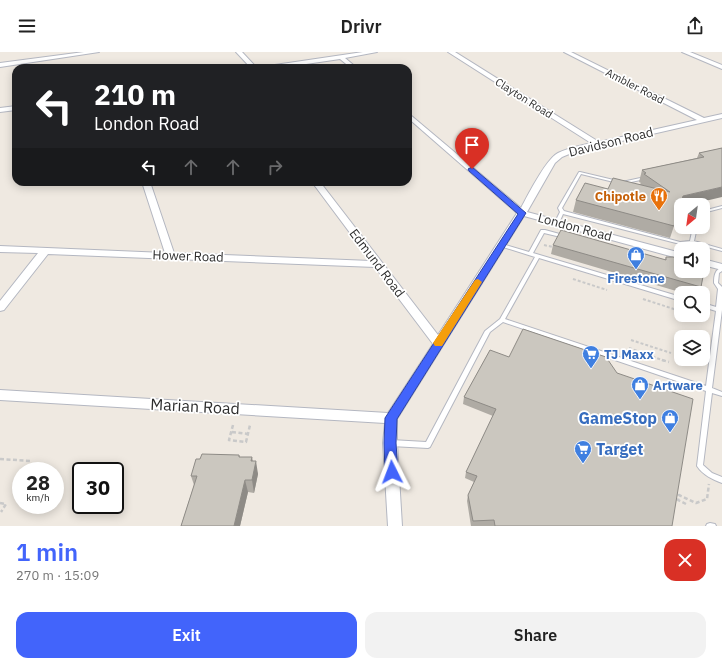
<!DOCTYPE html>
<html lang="en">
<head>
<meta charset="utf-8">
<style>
	:root { --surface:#fff; --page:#f2f2f2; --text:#222; --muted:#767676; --accent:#4264fb }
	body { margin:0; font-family:"IBM Plex Sans",sans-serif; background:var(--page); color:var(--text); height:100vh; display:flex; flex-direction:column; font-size:15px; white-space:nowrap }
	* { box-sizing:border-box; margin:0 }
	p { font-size:13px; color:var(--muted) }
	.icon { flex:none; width:22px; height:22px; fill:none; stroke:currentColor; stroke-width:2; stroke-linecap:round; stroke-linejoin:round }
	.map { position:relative; height:474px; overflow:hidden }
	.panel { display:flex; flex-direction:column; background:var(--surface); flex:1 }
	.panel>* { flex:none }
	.guide { position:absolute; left:12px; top:12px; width:400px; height:122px; border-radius:12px; box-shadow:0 2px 10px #0003; background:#202124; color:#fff; overflow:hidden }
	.needle { width:26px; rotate:209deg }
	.tools { position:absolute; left:674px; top:146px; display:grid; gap:8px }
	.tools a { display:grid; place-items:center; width:36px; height:36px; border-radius:8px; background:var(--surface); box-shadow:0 2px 10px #0003; font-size:20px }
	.speed { position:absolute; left:12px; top:410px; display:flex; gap:8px; font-size:20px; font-weight:700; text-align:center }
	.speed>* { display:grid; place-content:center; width:52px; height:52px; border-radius:50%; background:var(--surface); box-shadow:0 2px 10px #0003; line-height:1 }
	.speed small { font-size:10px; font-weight:400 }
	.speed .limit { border:2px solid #111; border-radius:6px; background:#fff; color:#111 }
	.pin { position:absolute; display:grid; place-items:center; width:34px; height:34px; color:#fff; margin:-41px -17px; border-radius:50% 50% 50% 0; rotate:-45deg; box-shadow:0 0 4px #0007 }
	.pin .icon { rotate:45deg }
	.me { position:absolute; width:44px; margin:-22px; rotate:357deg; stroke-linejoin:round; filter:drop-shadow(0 0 3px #0008) }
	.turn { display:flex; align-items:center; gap:14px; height:84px; padding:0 16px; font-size:18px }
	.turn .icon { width:52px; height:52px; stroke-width:2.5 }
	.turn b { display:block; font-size:28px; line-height:34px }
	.lanes { display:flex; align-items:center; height:38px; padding:0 16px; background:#0003; justify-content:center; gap:20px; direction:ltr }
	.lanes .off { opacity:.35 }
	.round { display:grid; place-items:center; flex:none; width:42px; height:42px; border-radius:12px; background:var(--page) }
	.headline { display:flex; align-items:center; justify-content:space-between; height:68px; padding:0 16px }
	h1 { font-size:24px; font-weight:600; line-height:30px; color:var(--accent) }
	.action { display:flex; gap:8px; margin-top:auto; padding:8px 16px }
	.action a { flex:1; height:46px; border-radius:12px; background:var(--accent); color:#fff; font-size:16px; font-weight:600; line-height:46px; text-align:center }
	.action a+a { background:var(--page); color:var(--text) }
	header { display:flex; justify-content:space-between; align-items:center; height:52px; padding:0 16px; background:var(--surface); font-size:18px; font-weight:600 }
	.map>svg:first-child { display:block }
</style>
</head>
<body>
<header><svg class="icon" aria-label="menu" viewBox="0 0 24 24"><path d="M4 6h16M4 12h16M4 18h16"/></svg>Drivr<svg class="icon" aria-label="share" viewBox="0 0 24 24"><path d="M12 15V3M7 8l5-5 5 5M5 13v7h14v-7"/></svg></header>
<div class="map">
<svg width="722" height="474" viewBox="0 0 722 474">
	<rect width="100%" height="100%" fill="#efe9e1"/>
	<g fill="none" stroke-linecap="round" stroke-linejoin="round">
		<defs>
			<path id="lane" d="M579,120H580L622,130L645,125L647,126L645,127L622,132L581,122L562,156L564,159L680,190L690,189L693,175H697L694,189L722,197V199L692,191L680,192L563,162L559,171H555V170L560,160L558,156Z
				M722,154V156L703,161V159Z
				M541,178H545L567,184V185L565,186L544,181L533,201L681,245V249L539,206L505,267L706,334L716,259L703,255V251L716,255L718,237L714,231C714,223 715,218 722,215V219L719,221L718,231L722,235V258L712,336L722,340V344L712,341L703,413L712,421L722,425V431C712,427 703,423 697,414L706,339L503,270L490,280L430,395L428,396L391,394L389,393L388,391L389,389L391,388L426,390L485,279L500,267L535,205L500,194V193L502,192L529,200Z
				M710,471L715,472L716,474H706L707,472Z"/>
			<path id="street" d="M84,0H99L0,15V11Z
				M236,0H242L257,16H251Z
				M363,0H377L345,6L357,16H351L340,7L279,16H265L268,14Z
				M448,0H455L599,90L697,68L564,0H571L704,66L722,62V66L574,100L562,105L555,111L527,160L681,201V207L524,164L397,367V391L402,474H388L383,391L385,371L0,348V338L388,361L433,292L375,215L48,202L4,258L0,259V249L38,201L0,200V194L165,201L142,130H150L174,201L371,209L312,130H320L438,283L517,161L408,66V61L521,156C528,143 546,107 558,101C568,96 580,94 591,91Z
				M682,0H690L722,13V17Z
				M16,54V58L0,60V56Z
				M703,207L722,212V218L703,213Z"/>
		</defs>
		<use href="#lane" stroke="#b4b7c1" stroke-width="2"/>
		<use href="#street" stroke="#b4b7c1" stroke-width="2"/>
		<path stroke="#c9c9c9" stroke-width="2" stroke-dasharray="3 2" stroke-linecap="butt" d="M544,193L553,195
			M573,227L607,238
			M643,247L680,259
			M691,263L698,265
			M631,288L671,301
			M629,296L665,309"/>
		<path stroke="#c9c9c9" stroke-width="2.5" stroke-dasharray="4 2.5" stroke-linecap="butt" d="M662,308L669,310
			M233,373L229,388L246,390L250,373
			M232,380L248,382
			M0,407L31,409
			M0,451L6,452L1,460
			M686,452L678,448L679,443L696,451L707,447L709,432"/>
		<use href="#lane" fill="#fff" fill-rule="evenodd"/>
		<use href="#street" fill="#fff" fill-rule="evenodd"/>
	</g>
	<path fill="#afaba4" d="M722,96L681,153V155H680L674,174L670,186L573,160L576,148L608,137L640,132L641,131L639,130L642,118L697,106L699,101Z
		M553,193L665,208L666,205L701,235L698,241H683L551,202Z
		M490,298L672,474H471L467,449L468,443L474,430L465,426L466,420L493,364L463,352L464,345Z
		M239,403L240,405L253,409L258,422L254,441L248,440L240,474H181L194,433L191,424L200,407Z"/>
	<path fill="#8e8b86" d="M722,135V145L688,153H681V155H679L683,144Z
		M252,405L254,417L256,409L258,422L254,441L252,428L251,409Z
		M245,428L248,440L240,474H234Z"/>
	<path fill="#cbc7bf" stroke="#8e8b86" d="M722,96V135L683,144L674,174L576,148L585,131L608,137L613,126L670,140L644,122L646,121L642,118L704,105L699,101Z
		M561,178L666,208V205H673L681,207V219H703V213L705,214L701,235L553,193Z
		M523,277L606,305L617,321L693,347L672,474H495L494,468L473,469L468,443L477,424L466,420L496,357L464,345L490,298L509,305Z
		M202,402L239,403V405H252L251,409H256L252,428H245L234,474H181L197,424H191L196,407H200Z"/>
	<path fill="#4264fb" stroke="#2b41a3" d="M472,115L526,161L397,367L396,391L398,420L396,424L392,426L387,424L385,420L384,391L385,366L518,162L469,119L468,117Z"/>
	<path fill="#f59e0b" d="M478,227L482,230L442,294H435L433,291L475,228Z"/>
	<defs>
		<symbol id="restaurant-pin" viewBox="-11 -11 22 30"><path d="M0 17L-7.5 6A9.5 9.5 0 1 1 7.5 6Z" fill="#e8710a" stroke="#fff"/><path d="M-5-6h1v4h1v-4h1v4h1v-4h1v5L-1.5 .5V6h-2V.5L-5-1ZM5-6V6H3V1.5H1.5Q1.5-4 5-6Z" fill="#fff"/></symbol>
		<symbol id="shop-pin" viewBox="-11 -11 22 30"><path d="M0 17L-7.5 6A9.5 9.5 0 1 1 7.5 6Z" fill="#3f7fe0" stroke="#fff"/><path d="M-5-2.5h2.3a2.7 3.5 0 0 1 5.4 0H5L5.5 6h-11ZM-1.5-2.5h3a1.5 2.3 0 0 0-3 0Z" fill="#fff"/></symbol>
		<symbol id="supermarket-pin" viewBox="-11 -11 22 30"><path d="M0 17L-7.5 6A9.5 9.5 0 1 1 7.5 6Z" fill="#3f7fe0" stroke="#fff"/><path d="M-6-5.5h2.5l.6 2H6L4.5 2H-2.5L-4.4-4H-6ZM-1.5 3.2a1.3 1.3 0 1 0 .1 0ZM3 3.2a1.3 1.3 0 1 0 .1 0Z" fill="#fff"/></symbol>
	</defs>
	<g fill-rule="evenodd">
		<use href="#restaurant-pin" x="649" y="134" width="20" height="27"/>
		<use href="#shop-pin" x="626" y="193" width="20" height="27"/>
		<use href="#supermarket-pin" x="581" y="292" width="20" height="27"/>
		<use href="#shop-pin" x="630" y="323" width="20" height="27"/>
		<use href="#shop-pin" x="660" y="356" width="20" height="27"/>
		<use href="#supermarket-pin" x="573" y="387" width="20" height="27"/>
	</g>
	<g text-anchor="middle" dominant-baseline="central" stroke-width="3.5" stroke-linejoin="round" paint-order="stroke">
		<g font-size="11" fill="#2e2e2e" stroke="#fff">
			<text transform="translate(635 34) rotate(27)">Ambler Road</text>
			<text transform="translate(524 46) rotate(32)">Clayton Road</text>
		</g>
		<g font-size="13" fill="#2e2e2e" stroke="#fff">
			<text transform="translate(611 90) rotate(-14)">Davidson Road</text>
			<text transform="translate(575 175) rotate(15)">London Road</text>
			<text transform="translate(188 204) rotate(2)">Hower Road</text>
			<text transform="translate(377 211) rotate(53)">Edmund Road</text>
		</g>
		<g font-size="13" font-weight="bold" fill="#c56008" stroke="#fff" text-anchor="end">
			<text x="646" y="144">Chipotle</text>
		</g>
		<g font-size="13" font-weight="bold" fill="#366cbe" stroke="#fff" text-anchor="start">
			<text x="636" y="226" text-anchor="middle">Firestone</text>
			<text x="604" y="302">TJ Maxx</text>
			<text x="653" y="333">Artware</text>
		</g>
		<g font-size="16" fill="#2e2e2e" stroke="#fff">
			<text transform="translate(195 354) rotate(3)">Marian Road</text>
		</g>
		<g font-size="16" font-weight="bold" fill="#366cbe" stroke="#fff" text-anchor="end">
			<text x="657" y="366">GameStop</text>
			<text x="596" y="397" text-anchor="start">Target</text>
		</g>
	</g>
</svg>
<div class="tools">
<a><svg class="needle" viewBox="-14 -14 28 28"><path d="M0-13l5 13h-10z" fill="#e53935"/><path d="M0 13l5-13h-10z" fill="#767676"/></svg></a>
<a><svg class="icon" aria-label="sound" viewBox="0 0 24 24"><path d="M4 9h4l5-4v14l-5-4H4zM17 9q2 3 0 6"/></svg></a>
<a><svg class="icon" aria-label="search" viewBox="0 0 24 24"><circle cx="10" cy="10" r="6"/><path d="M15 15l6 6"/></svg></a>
<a><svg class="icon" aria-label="layers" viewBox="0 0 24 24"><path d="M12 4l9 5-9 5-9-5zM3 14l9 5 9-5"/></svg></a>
</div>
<div class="speed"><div>28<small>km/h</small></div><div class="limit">30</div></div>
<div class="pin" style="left:472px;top:117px;background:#d93025"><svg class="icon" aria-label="arrive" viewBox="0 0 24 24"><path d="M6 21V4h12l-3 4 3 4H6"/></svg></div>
<svg class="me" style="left:392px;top:420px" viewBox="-20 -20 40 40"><path d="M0-17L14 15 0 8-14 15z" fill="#4264fb" stroke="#fff" stroke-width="4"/></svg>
<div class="guide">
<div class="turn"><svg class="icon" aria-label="left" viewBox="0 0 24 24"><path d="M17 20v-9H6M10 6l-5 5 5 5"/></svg><div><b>210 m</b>London Road</div></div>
<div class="lanes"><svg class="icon" aria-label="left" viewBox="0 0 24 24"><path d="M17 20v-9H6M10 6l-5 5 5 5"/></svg><svg class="icon off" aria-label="ahead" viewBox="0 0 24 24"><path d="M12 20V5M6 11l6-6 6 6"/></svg><svg class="icon off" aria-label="ahead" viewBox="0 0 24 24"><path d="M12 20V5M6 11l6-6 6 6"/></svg><svg class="icon off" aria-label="right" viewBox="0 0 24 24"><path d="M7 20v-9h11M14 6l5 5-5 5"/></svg></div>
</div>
</div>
<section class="panel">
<div class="headline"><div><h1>1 min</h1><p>270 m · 15:09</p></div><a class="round" style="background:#d93025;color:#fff"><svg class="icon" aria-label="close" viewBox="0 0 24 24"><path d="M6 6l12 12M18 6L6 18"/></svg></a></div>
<div class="action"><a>Exit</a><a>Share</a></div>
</section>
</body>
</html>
